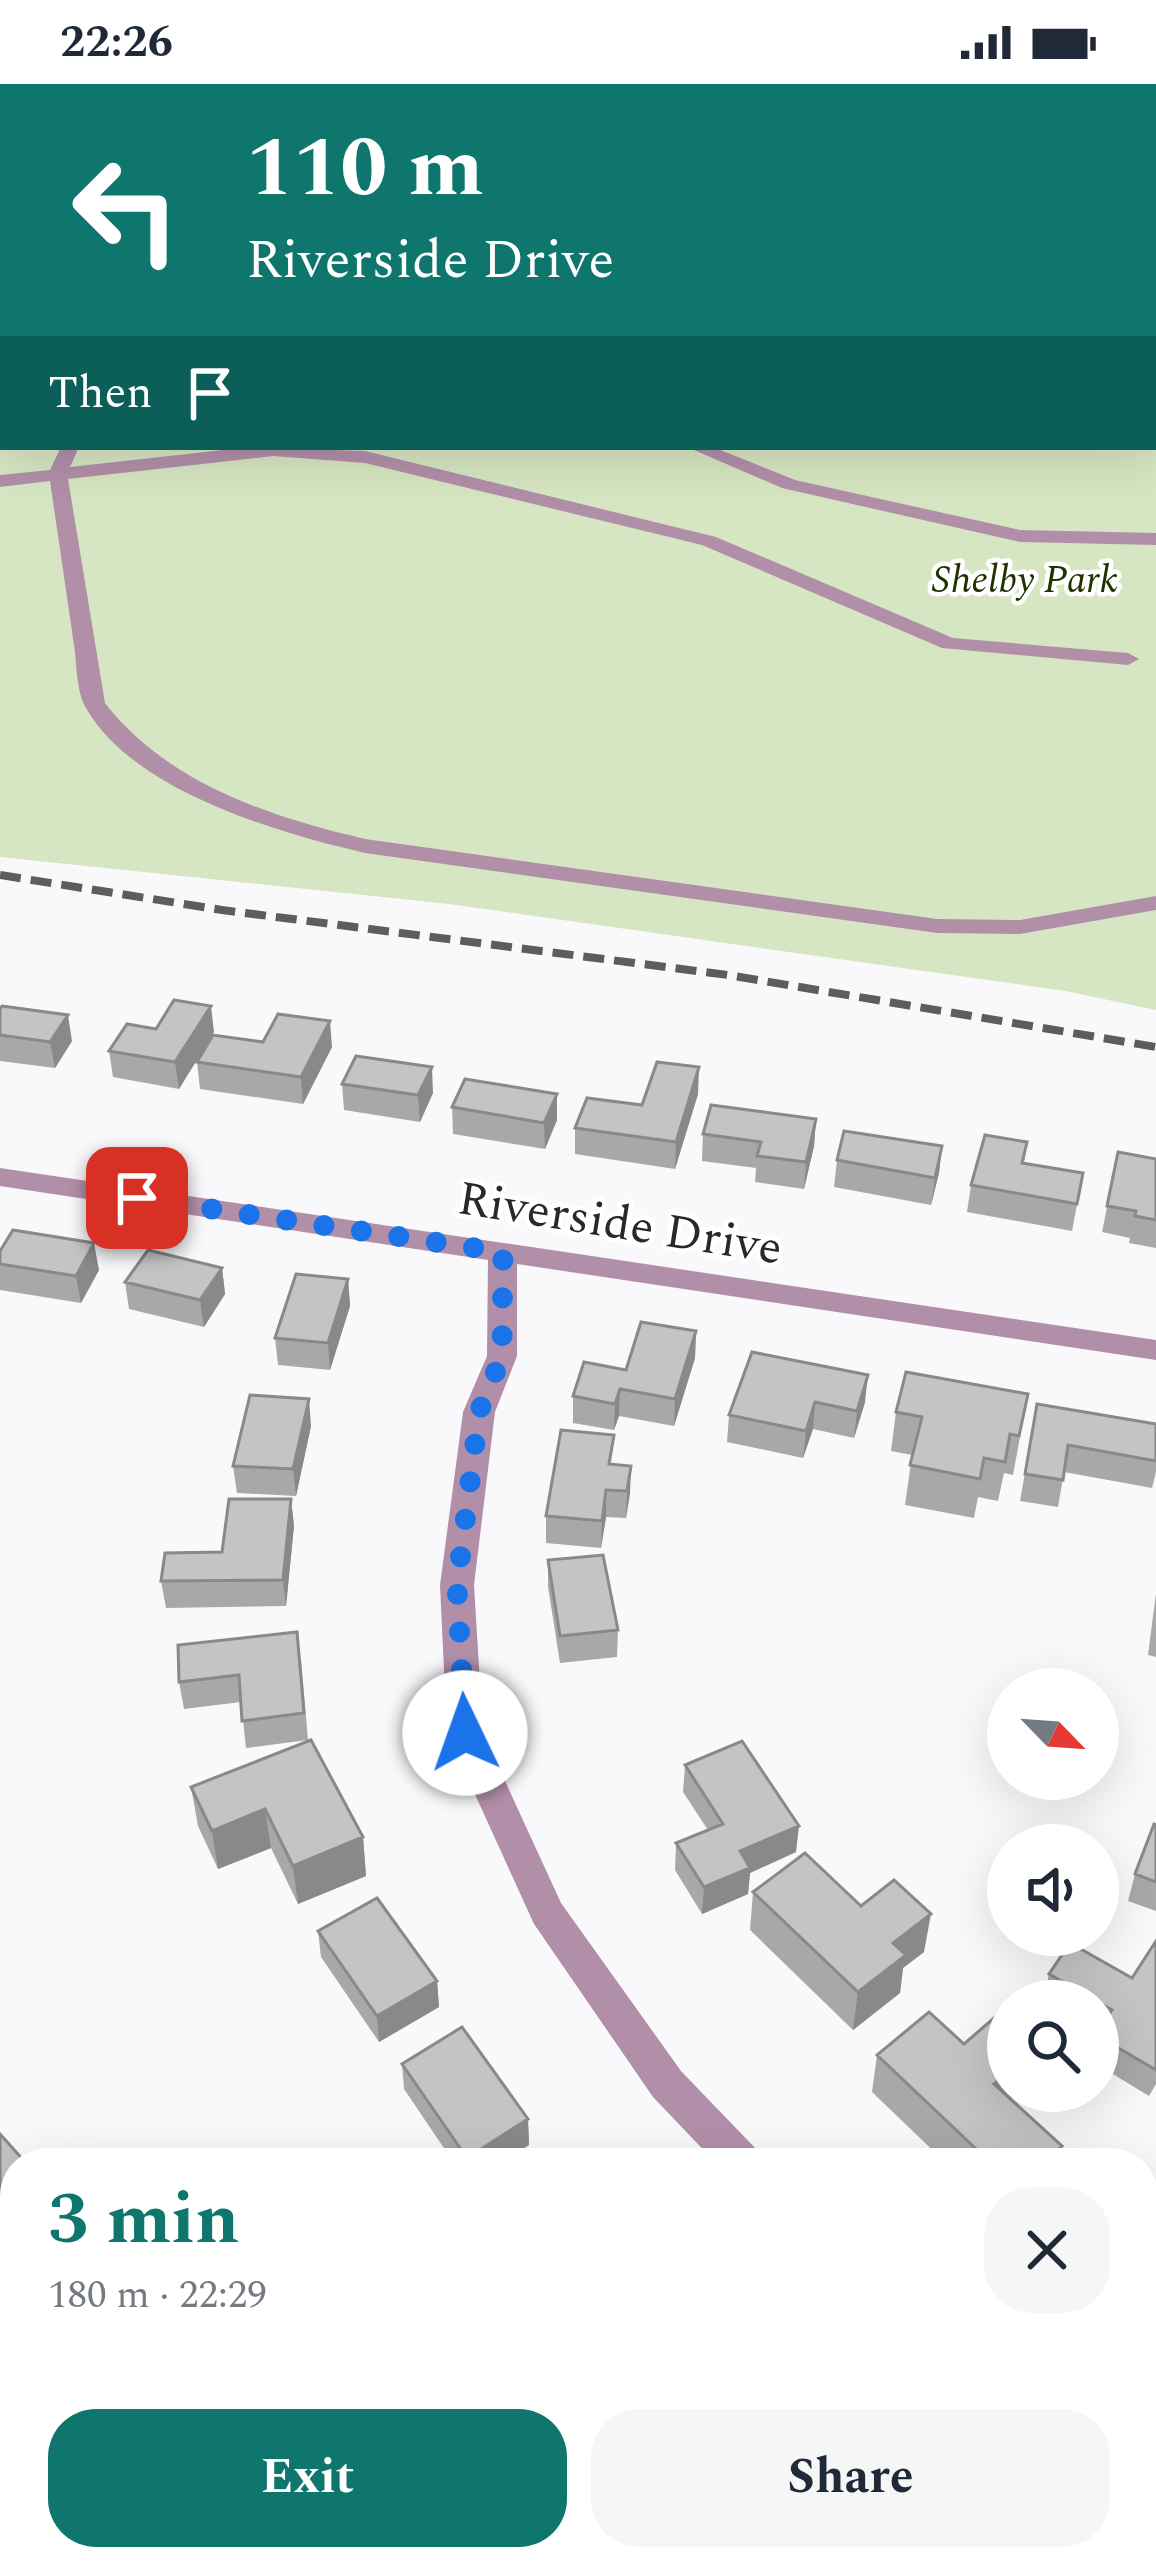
<!DOCTYPE html>
<html lang="en">
<head>
<meta charset="utf-8">
<style>
	:root { --surface:#fff; --page:#f6f6f7; --text:#1f2937; --muted:#747a83; --accent:#0f766e }
	body { margin:0; font-family:Spectral,serif; background:var(--page); color:var(--text); height:100vh; display:flex; flex-direction:column; font-size:45px; white-space:nowrap }
	* { box-sizing:border-box; margin:0 }
	p { font-size:39px; color:var(--muted) }
	.icon { flex:none; width:66px; height:66px; fill:none; stroke:currentColor; stroke-width:2; stroke-linecap:round; stroke-linejoin:round }
	.map { position:relative; flex:1; overflow:hidden }
	.side { position:absolute; left:0px; top:2064px; width:1158px; height:423px; display:flex; flex-direction:column; background:var(--surface); border-radius:48px 48px 0 0; box-shadow:0 12px 48px #0002 }
	.side>* { flex:none }
	.hud { position:absolute; left:0px; top:0px; width:1158px; height:366px; box-shadow:0 12px 48px #0002; background:#0f766e; color:#fff; overflow:hidden }
	.needle { width:78px; rotate:115deg }
	.tools { position:absolute; left:987px; top:1584px; display:grid; gap:24px }
	.tools a { display:grid; place-items:center; width:132px; height:132px; border-radius:50%; background:var(--surface); box-shadow:0 12px 48px #0002; font-size:60px }
	.pin { position:absolute; display:grid; place-items:center; width:102px; height:102px; color:#fff; margin:-51px; border-radius:24px; box-shadow:0 6px 18px #0006 }
	.me { position:absolute; width:132px; margin:-66px; rotate:357deg; stroke-linejoin:round; filter:drop-shadow(0 0 9px #0008) }
	.turn { display:flex; align-items:center; gap:42px; height:252px; padding:0 48px; font-size:54px }
	.turn .icon { width:156px; height:156px; stroke-width:2.5 }
	.turn b { display:block; font-size:84px; line-height:102px }
	.then { display:flex; align-items:center; height:114px; padding:0 48px; background:#0003; gap:24px; font-size:45px }
	.round { display:grid; place-items:center; flex:none; width:126px; height:126px; border-radius:48px; background:var(--page) }
	.summary { display:flex; align-items:center; justify-content:space-between; height:204px; padding:0 48px }
	h1 { font-size:72px; font-weight:700; line-height:90px; color:var(--accent) }
	.cta { display:flex; gap:24px; margin-top:auto; padding:24px 48px }
	.cta a { flex:1; height:138px; border-radius:48px; background:var(--accent); color:#fff; font-size:48px; font-weight:700; line-height:138px; text-align:center }
	.cta a+a { background:var(--page); color:var(--text) }
	.status { display:flex; justify-content:space-between; align-items:center; height:84px; padding:0 60px; background:var(--surface); direction:ltr }
	.status svg { height:33px; fill:currentColor }
	.map>svg:first-child { display:block }
</style>
</head>
<body>
<div class="status"><b>22:26</b><svg viewBox="0 0 49 12"><path d="M0 12V9h3v3zM5 12V6h3v6zM10 12V3h3v9zM15 12V0h3v12zM26 1h20v11H26zM47 4h2v5h-2z"/></svg></div>
<div class="map">
<svg width="1156" height="2486" viewBox="0 0 1156 2486">
	<rect width="100%" height="100%" fill="#f9f9fb"/>
	<path fill="#d7e6c2" fill-rule="evenodd" d="M0,0H1156V926L1065,907L449,820L0,773ZM3,3H1155V363H3Z"/>
	<g fill="none" stroke-linecap="round" stroke-linejoin="round">
		<path fill="#b28fa9" fill-rule="evenodd" d="M83,0H97L99,3H85Z
			M495,0H511L493,3Z
			M0,241H3V251H0Z
			M61,363H79L70,383L250,363L365,367L716,453L953,554L1128,569L1139,575L1128,581L942,564L702,461L365,379L273,372L68,395L105,619C167,699 270,733 365,755L937,835L1020,836L1156,812V826L1020,850L937,849L365,769C278,749 133,707 86,624C76,607 77,580 74,561C66,506 58,452 50,397L0,403V391L50,386Z
			M687,363H713L795,396L1020,446L1156,449V461L1020,458L782,404Z
			M0,1084L1156,1256V1276L517,1180V1272L495,1328L474,1501L483,1649L561,1819L681,1987L757,2066L763,2079H716L653,2013L534,1840L447,1649L440,1501L463,1328L487,1272L488,1176L0,1102Z
			M1156,2228V2275L1143,2280V2233Z
			M647,2472H697L703,2486H653Z
			M724,2472H783L777,2486H718Z
			M1062,2472H1111L1117,2486H1068Z"/>
		<path stroke="#5d5d5e" stroke-width="8" stroke-dasharray="21 10" stroke-linecap="butt" d="M0,791L222,826L728,891L1156,963"/>
	</g>
	<path fill="#a9a8a9" d="M0,925L72,957L55,984L0,977Z
		M156,945L214,948L179,1005L113,993L109,967Z
		M263,958L332,963L303,1020L200,1005L197,978Z
		M342,1000L433,1009L420,1038L344,1026Z
		M698,1010L675,1085L575,1070V1044L642,1021Z
		M452,1023L557,1036L545,1065L453,1050Z
		M816,1035L814,1062L804,1105L755,1098L756,1084L702,1077L703,1050Z
		M1027,1058L1024,1079L1083,1089L1072,1147L967,1128L971,1101Z
		M942,1062L939,1089L931,1121L834,1103L837,1076Z
		M1118,1068L1156,1075V1164L1129,1159L1130,1154L1102,1148Z
		M0,1167L99,1186L81,1219L0,1206Z
		M222,1184L225,1210L204,1243L129,1225L125,1198Z
		M348,1195L350,1222L330,1286L278,1281L275,1254Z
		M696,1247L695,1274L674,1342L619,1332L614,1346L573,1339V1312Z
		M752,1268L865,1318L854,1354L813,1345L803,1374L727,1358L729,1331Z
		M1028,1310L1013,1391L1004,1389L998,1417L978,1413L974,1434L905,1421L912,1371L891,1367L896,1328Z
		M1037,1320L1156,1340V1388L1152,1404L1064,1388L1058,1423L1020,1417Z
		M311,1342L296,1412L237,1409L233,1382Z
		M613,1381L630,1409L626,1434L606,1433L601,1464L546,1459V1432Z
		M291,1415L294,1442L286,1522L166,1524L161,1497L222,1468Z
		M548,1476L618,1546L617,1573L560,1579L548,1503Z
		M1156,1509V1573L1148,1571Z
		M301,1575L308,1656L246,1664L241,1618L184,1625L179,1598Z
		M685,1681L796,1768L750,1789L748,1810L702,1830L675,1786L676,1759L708,1746L683,1708Z
		M191,1703L363,1753L366,1792L298,1820L271,1764L218,1785L198,1742Z
		M1156,1741V1827L1128,1817L1135,1790Z
		M753,1808L861,1822L924,1868L903,1884L900,1909L853,1946L750,1846Z
		M318,1847L437,1897L439,1923L379,1958L321,1873Z
		M1156,1857V2000L1149,2012L1098,1981V1917L1043,1916L1049,1890L1132,1894Z
		M877,1971L1011,2015L1062,2062L1058,2079H946L872,2008Z
		M402,1980L528,2035L529,2061L500,2079H454L404,2005Z
		M0,2050L11,2183L0,2171Z
		M15,2195V2241L8,2231L0,2208Z
		M168,2472H243L223,2486H177Z"/>
	<path fill="#8a888a" d="M211,922L214,948L179,1005L175,978Z
		M68,931L72,957L55,984L50,958Z
		M330,937L332,963L303,1020L301,993Z
		M432,983L433,1009L420,1038L418,1011Z
		M699,983L698,1010L675,1085L676,1058Z
		M557,1010V1036L545,1065L544,1039Z
		M816,1035L814,1062L804,1105L806,1078Z
		M942,1062L939,1089L931,1121L935,1094Z
		M94,1159L99,1186L81,1219L76,1192Z
		M222,1184L225,1210L204,1243L200,1216Z
		M348,1195L350,1222L330,1286L328,1259Z
		M696,1247L695,1274L674,1342L675,1315Z
		M868,1291L865,1318L854,1354L857,1327Z
		M620,1305L619,1332L614,1346L615,1320Z
		M309,1315L311,1342L296,1412L293,1385Z
		M815,1318L813,1345L803,1374L806,1347Z
		M631,1382L630,1409L626,1434L627,1407Z
		M606,1406V1433L601,1464L602,1437Z
		M291,1415L294,1442L286,1522L283,1496Z
		M265,1725L271,1764L218,1785L212,1747Z
		M799,1742L796,1768L750,1789L748,1810L702,1830L704,1803L740,1767Z
		M363,1753L366,1792L298,1820L293,1782Z
		M931,1830L924,1868L903,1884L900,1909L853,1946L858,1908L893,1859Z
		M437,1897L439,1923L379,1958L377,1932Z
		M1008,1988V2007H1020L986,2036L994,2000Z
		M528,2035L529,2061L500,2079H467V2074Z
		M1062,2062L1058,2079H1044Z
		M15,2149V2180L11,2183L3,2159Z
		M206,2472H243L223,2486H186Z"/>
	<path fill="#c5c3c5" stroke="#8a888a" stroke-width="3" d="M174,916L211,922L175,978L109,967L127,940L156,945Z
		M2,922L68,931L50,958L0,951V925Z
		M278,930L330,937L301,993L197,978L213,951L263,958Z
		M356,972L432,983L418,1011L342,1000Z
		M657,978L699,983L676,1058L575,1044L587,1014L642,1021Z
		M465,995L557,1010L544,1039L452,1023Z
		M711,1021L816,1035L806,1078L757,1072L761,1058L703,1050Z
		M844,1047L942,1062L935,1094L837,1076Z
		M985,1051L1027,1058L1022,1079L1083,1089L1077,1120L971,1101Z
		M1118,1068L1156,1075V1136L1135,1132L1136,1127L1107,1122Z
		M13,1146L94,1159L76,1192L0,1180V1167Z
		M148,1166L222,1184L200,1216L125,1198Z
		M296,1190L348,1195L328,1259L275,1254Z
		M641,1238L696,1247L675,1315L620,1305L615,1320L573,1312L584,1278L626,1286Z
		M752,1268L868,1291L857,1327L815,1318L806,1347L729,1331Z
		M906,1288L1028,1310L1019,1352L1010,1350L1005,1378L984,1374L980,1395L910,1381L922,1333L896,1328Z
		M250,1311L309,1315L293,1385L233,1382Z
		M1037,1320L1156,1340V1377L1068,1361L1063,1396L1025,1390Z
		M561,1346L614,1351L609,1380L631,1382L627,1407L606,1406L602,1437L546,1432Z
		M229,1415H291L283,1496L161,1497L165,1469L222,1468Z
		M603,1471L618,1546L560,1552L548,1476Z
		M297,1548L304,1629L242,1637L239,1591L179,1598L178,1561Z
		M311,1656L363,1753L293,1782L265,1725L212,1747L191,1703Z
		M742,1657L799,1742L740,1767L750,1784L704,1803L676,1759L723,1740L685,1681Z
		M1154,1740L1156,1741V1798L1135,1790Z
		M805,1769L861,1822L894,1796L931,1830L893,1859L906,1871L858,1908L753,1808Z
		M377,1814L437,1897L377,1932L318,1847Z
		M1156,1857V1986L1098,1952V1947L1112,1926L1049,1890L1070,1859L1132,1894Z
		M1002,1927L1008,1932V1988L994,2000L1062,2062L1044,2079H991L877,1971L929,1928L964,1960Z
		M462,1943L528,2035L467,2074L402,1980Z
		M0,2050L26,2079H15V2149L3,2159L0,2156Z
		M15,2195V2229L0,2207Z
		M175,2472H206L186,2486H183Z
		M295,2472H306L315,2486H275Z
		M773,2472H845L855,2486H762L759,2481Z"/>
	<g fill="none" stroke-linecap="round" stroke-linejoin="round">
		<path stroke="#1a73e8" stroke-width="21" stroke-dasharray="0 37.8" d="M137,1114L503,1168L502,1272L479,1328L457,1501L465,1649"/>
	</g>
	<g text-anchor="middle" dominant-baseline="central" stroke-width="9" stroke-linejoin="round" paint-order="stroke">
		<g font-size="39" font-style="italic" fill="#213100" stroke="#fff">
			<text x="1025" y="496">Shelby Park</text>
		</g>
		<g font-size="48" fill="#29292a" stroke="#fff">
			<text transform="translate(620 1140) rotate(9)">Riverside Drive</text>
		</g>
	</g>
</svg>
<div class="tools">
<a><svg class="needle" viewBox="-14 -14 28 28"><path d="M0-13l5 13h-10z" fill="#e53935"/><path d="M0 13l5-13h-10z" fill="#747a83"/></svg></a>
<a><svg class="icon" aria-label="sound" viewBox="0 0 24 24"><path d="M4 9h4l5-4v14l-5-4H4zM17 9q2 3 0 6"/></svg></a>
<a><svg class="icon" aria-label="search" viewBox="0 0 24 24"><circle cx="10" cy="10" r="6"/><path d="M15 15l6 6"/></svg></a>
</div>
<div class="pin" style="left:137px;top:1114px;background:#d93025"><svg class="icon" aria-label="arrive" viewBox="0 0 24 24"><path d="M6 21V4h12l-3 4 3 4H6"/></svg></div>
<svg class="me" style="left:465px;top:1649px" viewBox="-20 -20 40 40"><circle r="19" fill="#fff"/><path d="M0-13L10 11 0 6-10 11z" fill="#1a73e8"/></svg>
<div class="hud">
<div class="turn"><svg class="icon" aria-label="left" viewBox="0 0 24 24"><path d="M17 20v-9H6M10 6l-5 5 5 5"/></svg><div><b>110 m</b>Riverside Drive</div></div>
<div class="then">Then<svg class="icon" aria-label="arrive" viewBox="0 0 24 24"><path d="M6 21V4h12l-3 4 3 4H6"/></svg></div>
</div>
<section class="side">
<div class="summary"><div><h1>3 min</h1><p>180 m · 22:29</p></div><a class="round"><svg class="icon" aria-label="close" viewBox="0 0 24 24"><path d="M6 6l12 12M18 6L6 18"/></svg></a></div>
<div class="cta"><a>Exit</a><a>Share</a></div>
</section>
</div>
</body>
</html>
